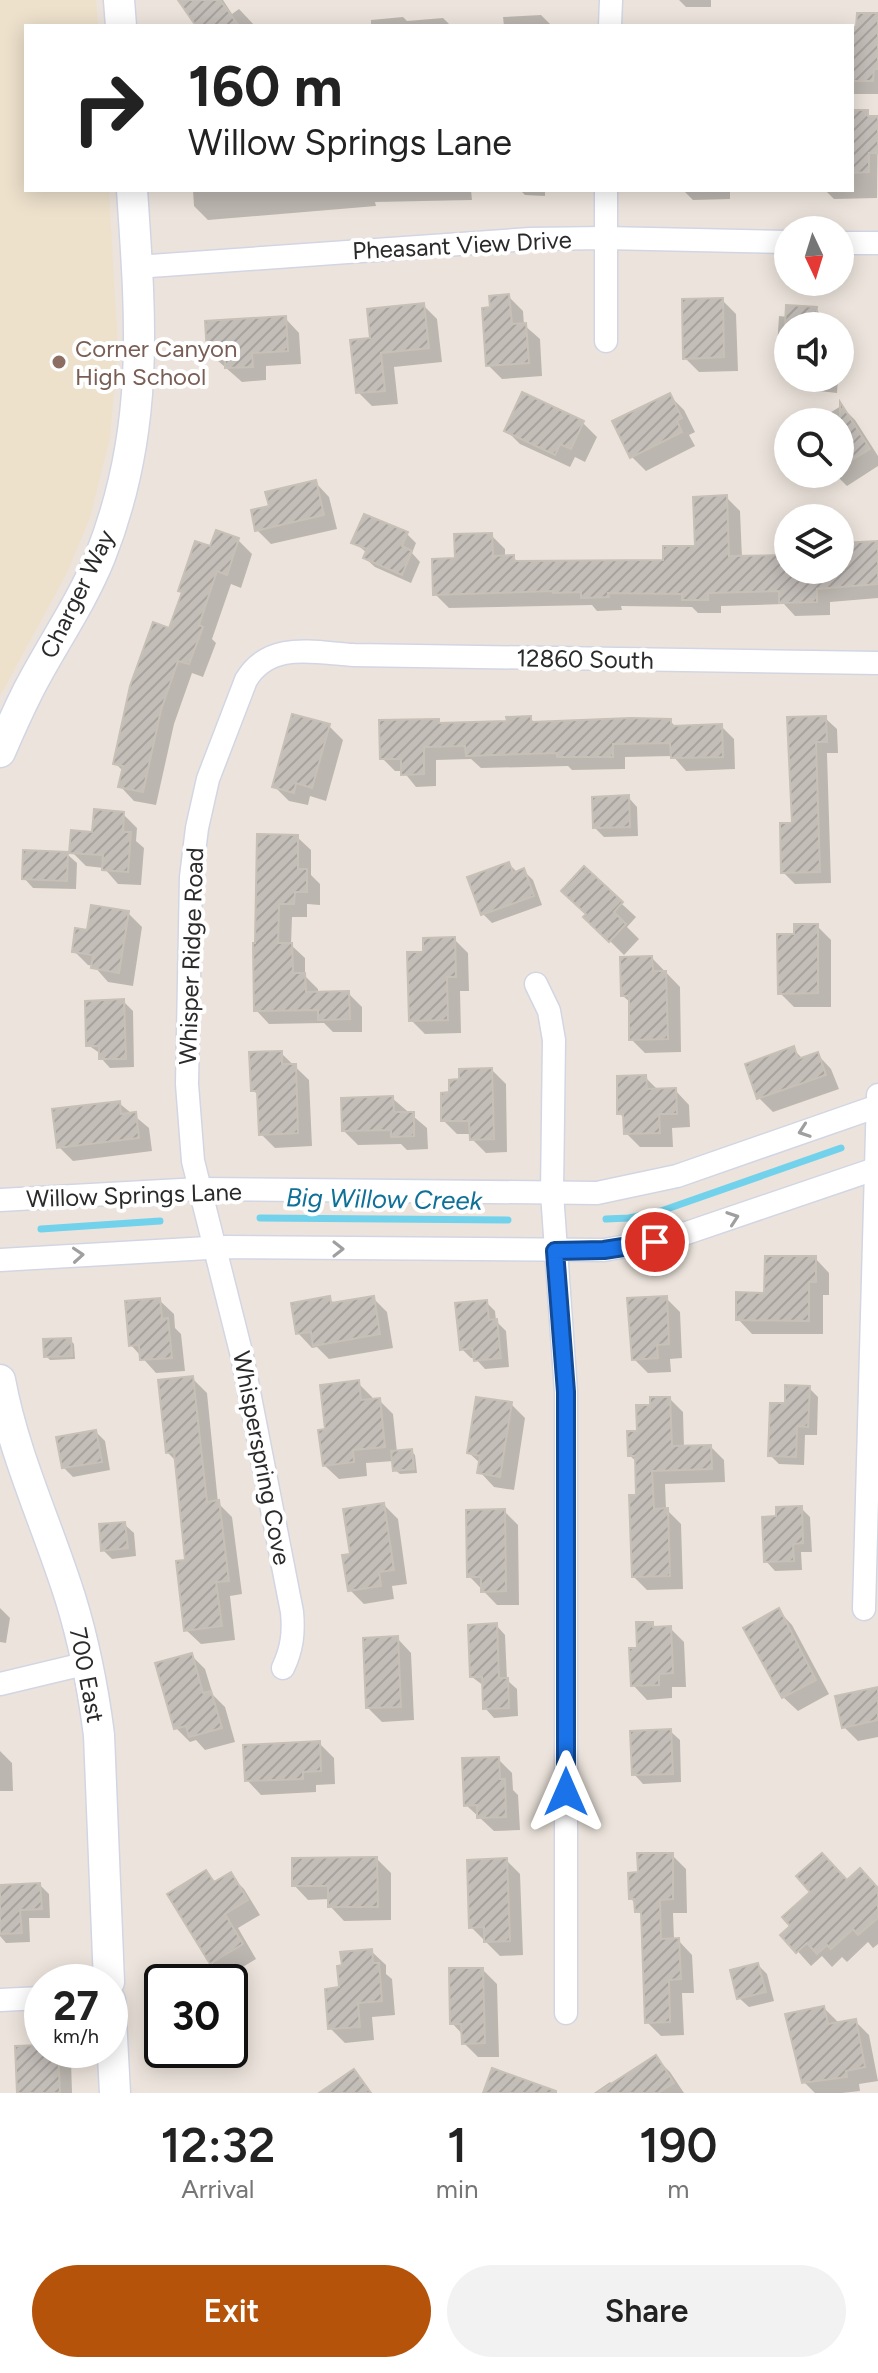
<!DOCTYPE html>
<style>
body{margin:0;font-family:Figtree,sans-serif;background:#f2f2f2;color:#222;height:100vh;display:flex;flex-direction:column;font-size:30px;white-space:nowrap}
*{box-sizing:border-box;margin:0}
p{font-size:26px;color:#767676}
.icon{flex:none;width:44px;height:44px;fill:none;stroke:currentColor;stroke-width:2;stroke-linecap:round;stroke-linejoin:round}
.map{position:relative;height:2093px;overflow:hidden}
.details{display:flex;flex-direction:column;background:#fff;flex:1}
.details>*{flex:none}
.hud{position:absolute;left:24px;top:24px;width:830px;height:168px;border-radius:0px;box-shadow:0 4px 20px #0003;background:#fff;color:#222;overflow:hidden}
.needle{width:52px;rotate:176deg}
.fabs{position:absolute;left:774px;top:216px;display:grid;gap:16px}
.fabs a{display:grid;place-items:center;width:80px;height:80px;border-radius:50%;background:#fff;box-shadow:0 4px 20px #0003;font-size:40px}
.speed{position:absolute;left:24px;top:1964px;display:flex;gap:16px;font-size:40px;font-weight:700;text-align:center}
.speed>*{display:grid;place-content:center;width:104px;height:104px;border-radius:50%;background:#fff;box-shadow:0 4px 20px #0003;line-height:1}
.speed small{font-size:20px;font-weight:400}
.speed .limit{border:4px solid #111;border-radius:12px;background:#fff;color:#111}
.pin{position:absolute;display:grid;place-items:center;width:68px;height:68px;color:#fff;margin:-34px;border:4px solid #fff;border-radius:50%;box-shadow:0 2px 8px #0007}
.me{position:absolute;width:88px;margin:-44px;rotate:0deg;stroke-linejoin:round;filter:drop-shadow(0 0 6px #0008)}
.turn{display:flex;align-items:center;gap:28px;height:168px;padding:0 32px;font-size:36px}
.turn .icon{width:104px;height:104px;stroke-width:2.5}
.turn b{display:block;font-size:56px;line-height:68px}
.eta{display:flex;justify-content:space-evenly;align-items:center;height:136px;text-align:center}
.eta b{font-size:48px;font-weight:600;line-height:56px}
.button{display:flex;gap:16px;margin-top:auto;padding:16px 32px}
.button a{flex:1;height:92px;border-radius:48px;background:#b45309;color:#fff;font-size:32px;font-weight:600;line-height:92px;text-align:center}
.button a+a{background:#f2f2f2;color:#222}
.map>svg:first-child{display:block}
.education{fill:#ede1cc}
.shadow{fill:#0003}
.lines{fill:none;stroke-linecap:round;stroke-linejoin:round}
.stream{stroke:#72d2ec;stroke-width:7}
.building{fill:url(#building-hatch);stroke:#c7c0b6;stroke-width:2}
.street-casing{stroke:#d2d6e3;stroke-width:25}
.secondary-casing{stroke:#d2d6e3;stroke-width:33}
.street{stroke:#fff;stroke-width:22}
.secondary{stroke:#fff;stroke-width:30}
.oneway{stroke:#9f9f9f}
.route-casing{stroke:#114b97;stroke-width:20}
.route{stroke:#1a73e8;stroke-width:14}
.education-dot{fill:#8d6e63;stroke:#fff;stroke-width:3}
.labels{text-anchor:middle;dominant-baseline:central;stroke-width:8;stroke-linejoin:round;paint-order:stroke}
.street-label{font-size:24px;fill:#2a2a2a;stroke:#fff}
.education-label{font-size:24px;fill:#785e54;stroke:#fff;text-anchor:start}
.water-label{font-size:26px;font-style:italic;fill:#107198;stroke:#fff}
</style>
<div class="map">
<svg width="878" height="2093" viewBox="0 0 878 2093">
<defs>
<pattern id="building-hatch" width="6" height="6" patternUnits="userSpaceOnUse" patternTransform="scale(2)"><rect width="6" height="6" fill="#c4beb9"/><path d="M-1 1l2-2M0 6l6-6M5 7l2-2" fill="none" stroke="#a9a39f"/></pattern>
</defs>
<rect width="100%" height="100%" fill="#ece4dc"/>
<polygon class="education" points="0,0 96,0 98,26 26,26 26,190 109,190 118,347 110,438 90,518 67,573 0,696"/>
<g class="shadow">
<polygon points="183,0 223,0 232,14 239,9 255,26 198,26"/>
<polygon points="679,0 711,0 711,7 686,7"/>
<polygon points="541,15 552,26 504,26 503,17"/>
<polygon points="878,15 878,94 852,94 852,29 858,29"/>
<polygon points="403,17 407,21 443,18 451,26 371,26 371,20"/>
<polygon points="878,118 877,198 834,199 825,190 852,190 852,124"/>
<polygon points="193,190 471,190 472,200 375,202 376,206 208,220 194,206"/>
<polygon points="520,190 545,190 545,196 525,195"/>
<polygon points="683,190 730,190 730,199 693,200"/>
<polygon points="509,297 523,311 524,325 540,339 542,376 502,379 488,365 492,309"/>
<polygon points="722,300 736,314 738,371 699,372 685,358"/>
<polygon points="423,305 437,319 442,362 394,367 398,404 372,406 358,392 372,339"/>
<polygon points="816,309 830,326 788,326 788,375 776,362 779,316 788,317"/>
<polygon points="285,318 299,333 301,364 266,366 266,380 242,382 209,353"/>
<polygon points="798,378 838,378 837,393 810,390"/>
<polygon points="670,396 684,410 695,432 689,435 695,446 646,471 632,457"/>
<polygon points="841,406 855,420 878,456 878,466 847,486 835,474 840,474 840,422 815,422"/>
<polygon points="583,423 597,437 585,462 575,457 570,467 520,444 506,430"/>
<polygon points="315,482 329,497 337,529 271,544 257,530 271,508"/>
<polygon points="726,497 740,511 742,558 788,557 788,570 840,570 840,545 878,543 878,598 830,602 830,615 795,616 784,604 721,606 721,613 698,613 692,607 621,606 622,610 597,611 592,605 449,608 435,594 457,560 491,535 505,549 505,557 513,557 519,563 665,562 697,548"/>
<polygon points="407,534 416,543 412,553 420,562 411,583 375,567 365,558 367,553 354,542"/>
<polygon points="238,540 252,554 241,588 231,584 212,639 216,643 203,677 192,673 174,724 156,805 134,801 120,786 123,771 115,763 183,593 212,549"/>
<polygon points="530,718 536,724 670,721 677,728 721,726 734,739 735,769 686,771 673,756 625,757 625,769 572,770 568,766 481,768 471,759 436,760 436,786 416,787 403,771 395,771 382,758 438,721 441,725 509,723"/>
<polygon points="825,718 837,729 838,753 827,753 831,883 795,884 783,872 794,825 790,719"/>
<polygon points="328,725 343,740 326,801 310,796 308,805 289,801 274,786"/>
<polygon points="628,797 637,807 638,836 604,837 595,828"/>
<polygon points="123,814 137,828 136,841 144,848 141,885 118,884 104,868 86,866 72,852"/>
<polygon points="297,837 311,850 311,875 320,884 320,905 307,904 307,917 292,917 291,945 305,958 305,976 318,989 318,994 348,993 362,1007 362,1032 333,1032 324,1023 269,1024 256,1010 255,945"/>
<polygon points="67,854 77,863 76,889 33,888 24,878"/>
<polygon points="509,864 518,873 524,871 533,880 542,905 492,923 483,914"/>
<polygon points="584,869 636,917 627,927 639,939 624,955 600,931 588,915"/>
<polygon points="128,913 142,927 133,986 108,982 94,966 88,965 74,951 89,932"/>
<polygon points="817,926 831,940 831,1007 794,1007 780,993 796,935"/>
<polygon points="454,939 468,953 469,991 460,991 461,1033 425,1034 411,1020"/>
<polygon points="652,958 680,987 681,1052 645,1053 631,1039 631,1003 623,996"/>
<polygon points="123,1001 133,1011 134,1067 110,1068 101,1058 101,1054 88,1045"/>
<polygon points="793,1049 803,1059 817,1054 831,1069 839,1089 773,1112 759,1098 747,1065"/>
<polygon points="281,1053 309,1080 312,1146 275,1148 261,1134 260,1097 253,1090"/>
<polygon points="492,1070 506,1084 507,1152 486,1153 472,1139 472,1134 457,1134 443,1120 451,1094"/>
<polygon points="645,1077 659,1091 675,1090 689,1105 690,1127 672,1128 673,1147 640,1147 626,1133 625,1119 619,1113"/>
<polygon points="392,1098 427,1128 428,1149 407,1150 401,1144 358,1145 344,1131"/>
<polygon points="119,1103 149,1128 152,1151 73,1161 59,1147"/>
<polygon points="815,1258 829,1273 829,1295 823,1295 823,1334 752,1334 738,1319"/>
<polygon points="329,1298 336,1305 373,1298 387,1312 393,1348 329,1359 317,1347 312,1348 298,1333"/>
<polygon points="666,1298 680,1312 682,1358 670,1359 671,1372 648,1373 634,1359"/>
<polygon points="159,1300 174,1314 175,1328 181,1334 185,1371 156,1373 131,1345"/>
<polygon points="486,1302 495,1311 496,1321 506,1331 509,1367 485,1369 475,1358 471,1358 462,1349"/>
<polygon points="70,1340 74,1344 75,1359 50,1360 46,1356"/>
<polygon points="193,1379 207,1393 218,1503 232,1517 242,1594 230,1596 235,1640 201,1644 186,1630 187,1561 177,1462 167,1452"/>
<polygon points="358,1383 372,1397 373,1401 379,1400 393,1414 397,1452 411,1451 415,1455 417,1473 400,1474 395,1470 394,1461 366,1463 367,1476 339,1479 324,1465 327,1431"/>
<polygon points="809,1388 818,1397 817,1435 805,1435 804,1465 779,1464 770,1455 787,1405"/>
<polygon points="670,1399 683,1412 684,1447 711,1447 724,1460 725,1482 665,1484 666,1509 681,1524 683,1589 647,1590 634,1577 638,1497 637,1462 629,1455 652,1407"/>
<polygon points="511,1404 525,1418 514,1490 494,1487 480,1472 481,1464 469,1453"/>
<polygon points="96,1432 105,1441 110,1470 73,1477 63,1467"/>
<polygon points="384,1505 398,1519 407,1584 392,1586 394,1599 364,1604 350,1590 352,1555"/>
<polygon points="801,1508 810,1517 812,1552 801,1552 802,1570 775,1571 766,1561"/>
<polygon points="504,1511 518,1525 519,1605 497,1605 469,1576"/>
<polygon points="124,1524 134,1533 136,1556 112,1559 103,1550"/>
<polygon points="0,1608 10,1618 6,1643 0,1642"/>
<polygon points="778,1610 792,1625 829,1694 798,1711 783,1697"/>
<polygon points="652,1624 658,1629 670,1628 684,1642 686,1687 672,1687 672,1698 647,1700 633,1685 639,1650"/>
<polygon points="496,1625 505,1635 507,1680 517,1689 518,1716 494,1718 485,1708 484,1686 472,1677"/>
<polygon points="397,1638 411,1653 414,1720 382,1722 368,1708"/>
<polygon points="191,1655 205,1669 213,1695 225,1707 235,1742 205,1750 196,1740 190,1742 176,1728"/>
<polygon points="878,1689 878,1737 858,1741 844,1727"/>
<polygon points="670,1731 680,1740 681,1782 643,1784 634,1774"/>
<polygon points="319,1743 334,1758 335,1784 316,1785 316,1792 261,1795 247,1780"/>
<polygon points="0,1751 12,1763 13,1791 0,1791 0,1807"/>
<polygon points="498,1759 512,1773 513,1790 518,1795 520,1830 494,1831 466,1805"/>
<polygon points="672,1855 686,1869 687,1913 673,1913 674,1940 678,1940 692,1955 694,1993 682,1993 684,2035 661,2036 647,2022 643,1917 631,1898"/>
<polygon points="377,1859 391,1873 391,1920 344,1921 330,1906 330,1899 308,1900 294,1885"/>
<polygon points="506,1860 520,1874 523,1955 500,1956 471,1927"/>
<polygon points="206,1873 217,1883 230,1875 244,1889 260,1915 238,1928 256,1959 226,1977 212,1963"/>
<polygon points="40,1885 49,1894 50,1918 29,1918 30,1942 6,1943 0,1936 0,1887"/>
<polygon points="878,1889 878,1944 873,1948 868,1942 847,1962 842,1957 832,1967 822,1956 811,1966 783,1935"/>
<polygon points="371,1951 386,1965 386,1974 392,1979 395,2015 372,2017 374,2040 345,2043 330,2028 341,1989"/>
<polygon points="758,1965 767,1974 774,2001 749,2007 739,1998"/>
<polygon points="483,1970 497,1984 499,2057 478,2057 464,2043 463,2035 452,2023"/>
<polygon points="824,2008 838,2022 855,2021 869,2035 878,2081 859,2084 860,2091 842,2093 815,2093 804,2082"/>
<polygon points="42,2047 42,2050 60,2050 71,2061 72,2093 19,2093"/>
<polygon points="656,2058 670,2072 684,2093 594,2093 610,2082 613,2085"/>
</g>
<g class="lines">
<g class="stream">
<polyline points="260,1218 508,1220"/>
<polyline points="606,1219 629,1218 661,1211 841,1148"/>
<polyline points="41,1229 160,1221"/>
</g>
</g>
<g class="building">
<polygon points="178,0 220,0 239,26 196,26"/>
<polygon points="857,13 878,13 878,69 874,69 873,81 852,81 852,27 856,27"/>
<polygon points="852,110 868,110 868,116 878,116 878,153 869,153 869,172 852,173"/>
<polygon points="509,294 512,324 526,323 529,363 486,366 482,308 490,307 489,296"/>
<polygon points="723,298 724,357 683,359 682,299"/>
<polygon points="424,303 429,348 381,353 385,391 356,393 350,340 370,338 367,309"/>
<polygon points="786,305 817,307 815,326 785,326"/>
<polygon points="286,316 288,351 252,353 253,367 225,368 225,353 207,354 205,321"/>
<polygon points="522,392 584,421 571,449 560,444 555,455 504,431"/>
<polygon points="670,393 682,418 677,421 682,432 630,458 612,421"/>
<polygon points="840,402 870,449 840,467"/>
<polygon points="316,480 324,515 255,531 251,510 269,506 265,492"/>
<polygon points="727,495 729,556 788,555 788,570 844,570 842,543 878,541 878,584 817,589 817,602 779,603 779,591 708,593 708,600 682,600 682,594 608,593 609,597 581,598 581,592 553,593 553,591 433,595 432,559 455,558 454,534 492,533 493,556 514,555 514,561 663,560 663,546 695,546 693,497"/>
<polygon points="364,514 408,532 402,546 412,551 402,575 363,558 367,549 351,543"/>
<polygon points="216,530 239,538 227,575 217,571 199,625 203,627 189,664 178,661 161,710 143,792 118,787 123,766 113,764 130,686 153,622 169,628 182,592 178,591 195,541 210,546"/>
<polygon points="292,714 330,724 312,788 296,783 294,793 272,787"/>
<polygon points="531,716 531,722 631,718 671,719 671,726 722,724 723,757 671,758 670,743 613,744 613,757 557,757 557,753 466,756 465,746 424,747 424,774 401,775 401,759 380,759 379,720 439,719 439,723 507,721 506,717"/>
<polygon points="826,716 827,742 816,742 820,872 781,873 780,823 792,823 787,717"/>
<polygon points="629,795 630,827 593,828 592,797"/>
<polygon points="94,809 124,812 123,832 131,832 128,872 102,870 103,855 69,853 71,830 92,832"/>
<polygon points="257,834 298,835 298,869 307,869 307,892 295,892 294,904 279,904 278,943 292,943 293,973 305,973 306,992 349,991 350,1019 318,1020 318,1010 254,1011 253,943 255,943"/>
<polygon points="23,850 68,852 67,881 22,879"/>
<polygon points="509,862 513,873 524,868 534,896 481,915 467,877"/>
<polygon points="584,866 623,902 614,912 626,924 609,942 583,917 586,914 561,891"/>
<polygon points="91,905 129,911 119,973 91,968 93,955 72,952 75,928 87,930"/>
<polygon points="794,924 818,924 818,993 778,994 777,934 794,934"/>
<polygon points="455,937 456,977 447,977 448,1020 409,1021 407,952 423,952 423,938"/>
<polygon points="652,956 653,971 666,971 668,1039 629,1040 629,996 621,996 620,957"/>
<polygon points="124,999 126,1059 99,1059 99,1046 86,1046 85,1001"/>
<polygon points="794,1046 798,1059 818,1052 826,1075 757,1099 745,1064"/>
<polygon points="282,1051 282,1064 296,1064 298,1133 259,1135 257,1091 251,1091 249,1052"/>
<polygon points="492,1068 494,1139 470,1140 469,1121 441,1121 441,1093 449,1092 449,1080 459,1079 459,1069"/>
<polygon points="646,1075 647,1089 676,1088 677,1114 659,1114 660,1133 624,1134 623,1114 617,1114 617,1076"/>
<polygon points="393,1096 394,1112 414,1112 414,1136 391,1137 391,1130 342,1131 341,1098"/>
<polygon points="120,1101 121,1114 136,1112 139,1138 57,1148 52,1109"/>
<polygon points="765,1256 816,1256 816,1282 809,1282 809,1321 736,1320 736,1292 764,1293"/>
<polygon points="330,1296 331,1303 374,1296 380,1334 313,1346 311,1332 296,1334 291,1303"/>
<polygon points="667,1296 669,1344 657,1345 658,1358 632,1360 627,1298"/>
<polygon points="160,1298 162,1319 168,1318 172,1358 140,1360 139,1345 129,1346 125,1301"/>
<polygon points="487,1300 489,1320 497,1319 501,1358 474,1361 472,1348 460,1350 455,1303"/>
<polygon points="71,1338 72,1356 44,1357 43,1339"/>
<polygon points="193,1376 207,1502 219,1500 229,1581 216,1582 222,1626 184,1631 176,1561 185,1560 174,1452 166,1453 158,1380"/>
<polygon points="359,1380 361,1400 380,1398 385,1447 353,1450 354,1462 323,1466 318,1430 325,1429 320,1385"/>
<polygon points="785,1385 810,1386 808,1427 797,1426 796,1457 768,1456 770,1403 785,1403"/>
<polygon points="476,1397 512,1402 500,1477 477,1473 480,1456 467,1453"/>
<polygon points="650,1397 670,1397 672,1446 711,1445 712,1469 652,1471 654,1509 668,1508 670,1576 632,1577 629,1495 636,1495 635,1456 628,1456 627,1431 637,1431 636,1405 650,1405"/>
<polygon points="96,1430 102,1462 62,1468 56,1437"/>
<polygon points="412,1449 414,1469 393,1471 391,1451"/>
<polygon points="384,1503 394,1570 379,1572 381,1586 348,1591 342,1555 350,1554 343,1509"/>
<polygon points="802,1506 803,1543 793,1544 794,1561 764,1562 762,1517 776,1516 776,1507"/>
<polygon points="505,1509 506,1591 481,1592 481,1577 467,1577 466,1510"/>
<polygon points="125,1522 128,1548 101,1551 99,1524"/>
<polygon points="779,1608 816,1680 782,1698 743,1628"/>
<polygon points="636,1622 653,1622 653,1627 671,1626 673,1673 659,1674 659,1685 631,1686 629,1648 637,1648"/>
<polygon points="497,1623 499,1678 508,1678 509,1708 483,1709 482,1677 470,1677 468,1625"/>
<polygon points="398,1636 401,1707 366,1708 363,1638"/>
<polygon points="192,1653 203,1693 211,1691 222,1728 189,1737 186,1726 174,1729 155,1663"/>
<polygon points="878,1687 878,1720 842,1728 835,1696"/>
<polygon points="671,1729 673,1774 632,1775 630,1731"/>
<polygon points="320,1741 321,1771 303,1772 303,1779 245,1781 243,1745"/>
<polygon points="499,1757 500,1779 505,1779 506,1817 477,1818 477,1805 464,1806 462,1758"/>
<polygon points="637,1853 673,1853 673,1899 660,1900 661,1939 679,1938 681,1979 669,1980 670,2022 645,2023 641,1912 635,1912 634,1899 629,1899 628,1873 638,1872"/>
<polygon points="822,1853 847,1880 860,1868 878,1888 878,1918 858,1935 853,1929 831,1949 827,1945 817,1954 807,1943 796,1953 780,1935 790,1926 782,1917 810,1892 796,1876"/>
<polygon points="377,1857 378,1907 328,1907 328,1886 292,1886 292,1858"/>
<polygon points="507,1858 510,1941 484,1942 484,1927 469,1928 467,1860"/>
<polygon points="206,1870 214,1882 231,1872 248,1900 225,1914 243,1944 210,1964 167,1894"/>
<polygon points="40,1883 42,1909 20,1910 22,1933 0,1934 0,1885"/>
<polygon points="372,1949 373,1963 379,1963 382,2001 358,2003 360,2027 328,2029 325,1989 339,1987 337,1966 342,1965 340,1952"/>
<polygon points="758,1963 766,1992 737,1999 730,1970"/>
<polygon points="449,1968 483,1968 485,2043 462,2044 461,2024 450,2024"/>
<polygon points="824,2006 828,2024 856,2019 865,2067 846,2071 847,2077 802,2083 785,2014"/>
<polygon points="42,2045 42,2050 58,2050 60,2093 17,2093 15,2046"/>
<polygon points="656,2055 674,2083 658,2093 597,2093"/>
<polygon points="492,2068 556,2091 556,2093 483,2093"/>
<polygon points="354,2069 371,2093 319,2093"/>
</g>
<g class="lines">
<g class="street-casing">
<g id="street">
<polyline points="610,26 611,0"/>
<polyline points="606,190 606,341"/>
<polyline points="840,243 878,243"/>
<polyline points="136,267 530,239 605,238 788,242"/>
<polyline points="536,984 549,1011 554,1040 552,1193 566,1392 566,2013"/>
<polyline points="0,1200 199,1189 597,1193 677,1176 878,1106"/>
<polyline points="0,1260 225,1247 604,1250 672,1238 878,1168"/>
<polyline points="864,1609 878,1095"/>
<path d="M283 1668C292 1649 294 1633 292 1612L242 1356 193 1161 187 1084 191 877 197 828 208 779 246 680C270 640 315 653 354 655L878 663"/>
<polyline points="0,1684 88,1663"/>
<polyline points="0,2000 42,1998"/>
</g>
</g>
<g class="secondary-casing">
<g id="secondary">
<polyline points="119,0 121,26"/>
<path d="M0 752C9 731 18 711 28 691 51 646 81 604 100 557 150 431 141 321 132 190"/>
<path d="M0 1380C14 1456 47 1524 70 1597 84 1642 93 1688 99 1735L109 1982"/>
<polyline points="110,2000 115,2093"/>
</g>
</g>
<use href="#street" class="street"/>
<use href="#secondary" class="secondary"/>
</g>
<defs><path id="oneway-chevron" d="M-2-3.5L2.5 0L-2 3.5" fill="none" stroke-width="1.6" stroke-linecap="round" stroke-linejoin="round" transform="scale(2)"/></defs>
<g class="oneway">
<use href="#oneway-chevron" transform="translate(804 1131) rotate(161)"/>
<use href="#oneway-chevron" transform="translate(733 1218) rotate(-19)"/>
<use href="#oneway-chevron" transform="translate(338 1249)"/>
<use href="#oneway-chevron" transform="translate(78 1255) rotate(-4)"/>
</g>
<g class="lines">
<g class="route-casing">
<polyline id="route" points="566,1792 566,1392 555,1251 604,1250 655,1242"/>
</g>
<use href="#route" class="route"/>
</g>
<circle class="education-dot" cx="59" cy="362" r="8"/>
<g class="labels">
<g class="street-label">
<text transform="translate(462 245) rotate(-3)">Pheasant View Drive</text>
<text transform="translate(77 594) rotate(-64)">Charger Way</text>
<text transform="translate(585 659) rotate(1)">12860 South</text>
<text transform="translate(191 956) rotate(-88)">Whisper Ridge Road</text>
<text transform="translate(134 1195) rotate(-2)">Willow Springs Lane</text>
<text transform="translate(262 1458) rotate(79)">Whisperspring Cove</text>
<text transform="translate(87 1675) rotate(79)">700 East</text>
</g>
<g class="education-label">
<text x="75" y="348">Corner Canyon<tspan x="75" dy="28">High School</tspan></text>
</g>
<g class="water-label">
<text transform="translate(384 1199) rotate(1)">Big Willow Creek</text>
</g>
</g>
</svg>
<div class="fabs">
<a><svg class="needle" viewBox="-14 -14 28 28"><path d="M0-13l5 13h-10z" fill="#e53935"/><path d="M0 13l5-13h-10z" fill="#767676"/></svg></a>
<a><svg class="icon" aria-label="sound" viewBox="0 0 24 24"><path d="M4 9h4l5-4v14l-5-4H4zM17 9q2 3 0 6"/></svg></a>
<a><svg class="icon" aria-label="search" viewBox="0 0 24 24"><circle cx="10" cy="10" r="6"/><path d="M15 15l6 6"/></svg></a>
<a><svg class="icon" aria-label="layers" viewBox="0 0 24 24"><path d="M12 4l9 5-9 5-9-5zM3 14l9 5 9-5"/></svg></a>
</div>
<div class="speed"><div>27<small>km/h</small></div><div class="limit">30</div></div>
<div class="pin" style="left:655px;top:1242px;background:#d93025"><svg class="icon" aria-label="arrive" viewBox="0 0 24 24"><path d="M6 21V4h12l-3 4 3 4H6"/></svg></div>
<svg class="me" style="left:566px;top:1792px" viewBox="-20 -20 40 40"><path d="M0-17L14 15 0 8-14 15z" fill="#1a73e8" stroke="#fff" stroke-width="4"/></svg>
<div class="hud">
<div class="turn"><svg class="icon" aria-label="right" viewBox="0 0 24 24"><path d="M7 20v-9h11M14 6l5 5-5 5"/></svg><div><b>160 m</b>Willow Springs Lane</div></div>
</div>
</div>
<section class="details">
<div class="eta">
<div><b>12:32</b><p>Arrival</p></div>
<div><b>1</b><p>min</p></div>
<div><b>190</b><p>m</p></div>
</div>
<div class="button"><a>Exit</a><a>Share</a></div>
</section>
